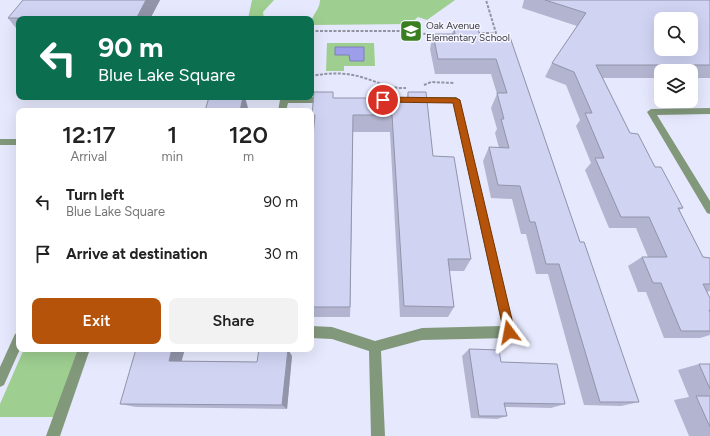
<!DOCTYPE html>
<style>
body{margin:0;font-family:Figtree,sans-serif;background:#f2f2f2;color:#222;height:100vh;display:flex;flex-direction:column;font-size:15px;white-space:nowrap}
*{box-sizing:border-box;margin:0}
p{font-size:13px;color:#767676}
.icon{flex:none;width:22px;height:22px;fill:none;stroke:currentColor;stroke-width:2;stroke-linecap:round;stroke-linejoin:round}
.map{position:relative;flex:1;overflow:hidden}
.panel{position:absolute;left:16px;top:108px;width:298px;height:244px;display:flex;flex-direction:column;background:#fff;border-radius:8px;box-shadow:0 4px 16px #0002}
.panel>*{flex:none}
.top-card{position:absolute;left:16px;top:16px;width:298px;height:84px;border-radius:8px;box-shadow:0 4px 16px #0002;background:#0b6e4f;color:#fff;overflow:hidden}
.buttons{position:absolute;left:654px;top:12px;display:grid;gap:8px}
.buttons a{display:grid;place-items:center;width:44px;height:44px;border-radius:8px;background:#fff;box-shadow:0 4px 16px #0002;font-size:20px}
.pin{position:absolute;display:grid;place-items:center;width:34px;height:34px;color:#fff;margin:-17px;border:2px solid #fff;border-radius:50%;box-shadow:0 1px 4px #0007}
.me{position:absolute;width:44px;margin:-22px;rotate:347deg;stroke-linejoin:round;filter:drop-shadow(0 0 3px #0008)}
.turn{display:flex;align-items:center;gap:14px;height:84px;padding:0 16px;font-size:18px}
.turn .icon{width:52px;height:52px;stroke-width:2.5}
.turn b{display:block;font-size:28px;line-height:34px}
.eta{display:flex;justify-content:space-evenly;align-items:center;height:68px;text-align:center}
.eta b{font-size:24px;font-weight:600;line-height:28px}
.primary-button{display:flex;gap:8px;margin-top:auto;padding:8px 16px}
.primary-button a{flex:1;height:46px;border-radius:8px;background:#b45309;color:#fff;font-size:16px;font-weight:600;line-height:46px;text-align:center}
.primary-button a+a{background:#f2f2f2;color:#222}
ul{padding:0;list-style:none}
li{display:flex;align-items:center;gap:12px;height:52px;padding:0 16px}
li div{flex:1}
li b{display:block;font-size:15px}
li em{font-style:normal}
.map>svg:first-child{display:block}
.green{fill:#9ece90}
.water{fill:#9c9ee9;stroke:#7e80b7}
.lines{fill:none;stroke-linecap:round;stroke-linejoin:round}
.path{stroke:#9294a3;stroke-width:2;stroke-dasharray:3 1.5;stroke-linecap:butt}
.minor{fill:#82987b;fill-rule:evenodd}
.wall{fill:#b3b5d0}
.shaded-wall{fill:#9294a9}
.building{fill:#d0d3f2;stroke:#9294a9;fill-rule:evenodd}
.route{fill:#b45309;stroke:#753606}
.labels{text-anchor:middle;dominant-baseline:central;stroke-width:3;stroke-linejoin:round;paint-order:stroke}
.far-poi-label{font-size:10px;fill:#383941;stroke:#f5f6ff;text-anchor:start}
</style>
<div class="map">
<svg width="710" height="436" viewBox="0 0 710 436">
<rect width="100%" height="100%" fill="#e6e8fd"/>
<g class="green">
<polygon points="252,0 274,0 263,12 264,19 248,19"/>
<path d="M320 0H455L427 20 418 17 410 24 311 25C311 15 320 10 320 0Z"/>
<polygon points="327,43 374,43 375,66 344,66 344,71 326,71"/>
<polygon points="24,349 86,349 60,417 0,417 0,404"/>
</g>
<polygon class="water" points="335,47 364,47 364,61 350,61 349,55 335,55"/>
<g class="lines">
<g class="path">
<polyline points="311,31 399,31 436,35"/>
<polyline points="477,33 496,33 486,0"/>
<path d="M311 76C328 73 344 72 361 77 376 81 390 89 406 88"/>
<polyline points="424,85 431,82 454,83"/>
</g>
<g class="minor">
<polygon points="284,97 326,97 330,100 326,103 288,103 286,111 278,111 280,100"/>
<polygon points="414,97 456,97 460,100 515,332 513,336 509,338 422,340 381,351 385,436 371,436 369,351 332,339 311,338 311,326 332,327 375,341 422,328 502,326 453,103 411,102 410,100"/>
<polygon points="710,108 710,114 657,115 710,201 710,214 707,213 647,112 651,109"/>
<rect x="0" y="139" width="19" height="6"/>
<polygon points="19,332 19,349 20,349 4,385 0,387 0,367 15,334"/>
<polygon points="78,349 90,349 60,436 46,436"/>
</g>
</g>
<g class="wall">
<polygon points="23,0 160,0 150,19 19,19 19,32 8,18"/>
<polygon points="524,0 710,0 710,78 691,78 691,71 661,71 661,78 603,78 630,133 655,167 683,208 679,210 703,257 710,258 710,291 707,292 710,298 710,335 700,338 664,338 646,292 638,292 628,266 642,257 648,257 636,228 609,228 585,170 591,163 576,126 580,120 566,85 545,77 552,63 577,26 522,8"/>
<polygon points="454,28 480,37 510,37 580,242 639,402 621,406 584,405 548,274 536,274 526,234 521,234 512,199 491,198 483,161 489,147 499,148 495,133 497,129 491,108 497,94 491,74 435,74 430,49 433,34 452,34"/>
<polygon points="408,92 433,156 471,259 464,271 449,271 454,307 448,317 400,317 390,132 353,132 350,317 311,317 311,157 314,131 312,115 333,98 407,98"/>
<polygon points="469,349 501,362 565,404 551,408 505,407 507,416 497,419 471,418 462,356"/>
<polygon points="292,356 287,409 136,407 120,404 182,361 257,362"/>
<polygon points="699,364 710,364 710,436 689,436 674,400 689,397 678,370"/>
</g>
<g class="shaded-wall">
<polygon points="146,0 160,0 150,19 136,19"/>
<polygon points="243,97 245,97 248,108 248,111 240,111"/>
<polygon points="353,115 353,132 350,317 350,307"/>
<polygon points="172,349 185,349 180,367 169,361"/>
<polygon points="288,349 292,356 287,409 282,405"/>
</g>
<g class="building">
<polygon points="23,0 146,0 136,19 8,18"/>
<path d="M545 0H710V65H596L630 133 638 134 655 167H661L683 208H678L703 257 710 258V284H703L710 298V310H709L710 312V331H681L661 283H653L642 257H667L649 217H621L595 158H604L585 113H592L574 72 552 63 586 13ZM661 19H691V49H661Z"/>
<polygon points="454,28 478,28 480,37 510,37 580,242 584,242 639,402 600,402 559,264 546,264 535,222 530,222 520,186 498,185 489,147 509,148 501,119 504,119 497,93 507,93 496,59 438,59 433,34 455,34"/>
<polygon points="314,92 333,92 333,98 408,98 408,92 426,92 433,156 454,157 471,259 448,259 454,307 404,306 392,115 353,115 350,307 311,307 311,157 315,115 312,115"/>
<polygon points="209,97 243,97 240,111 205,111"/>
<polygon points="136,349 172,349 169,361 257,362 259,349 288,349 282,405 120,404"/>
<polygon points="469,349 499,350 501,362 557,364 565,404 504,403 507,416 479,416"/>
<polygon points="699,364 710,364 710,389"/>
<polygon points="696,396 710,396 710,427"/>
</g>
<polygon class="route" points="383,97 456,98 460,100 515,332 513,336 509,337 505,336 504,332 453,103 381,102 381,98"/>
<defs>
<g id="school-square" transform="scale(1.15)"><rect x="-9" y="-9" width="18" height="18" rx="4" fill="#3a7e20" stroke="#f5f6ff"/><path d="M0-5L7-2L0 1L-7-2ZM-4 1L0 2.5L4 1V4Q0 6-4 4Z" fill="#fff"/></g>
</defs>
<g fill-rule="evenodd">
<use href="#school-square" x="411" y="31"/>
</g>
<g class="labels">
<g class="far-poi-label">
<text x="426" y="25">Oak Avenue<tspan x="426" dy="12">Elementary School</tspan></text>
</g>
</g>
</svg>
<div class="buttons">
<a><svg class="icon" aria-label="search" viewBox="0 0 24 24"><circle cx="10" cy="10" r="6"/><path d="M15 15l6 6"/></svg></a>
<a><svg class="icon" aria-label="layers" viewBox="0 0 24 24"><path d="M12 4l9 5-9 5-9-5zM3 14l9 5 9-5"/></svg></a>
</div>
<div class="pin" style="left:383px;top:100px;background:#d93025"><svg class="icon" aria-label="arrive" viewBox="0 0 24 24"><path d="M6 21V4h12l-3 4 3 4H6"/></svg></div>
<svg class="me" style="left:509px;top:332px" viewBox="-20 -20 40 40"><path d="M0-17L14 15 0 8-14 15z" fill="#b45309" stroke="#fff" stroke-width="4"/></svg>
<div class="top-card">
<div class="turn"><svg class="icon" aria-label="left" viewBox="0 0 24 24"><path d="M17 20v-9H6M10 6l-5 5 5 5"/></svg><div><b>90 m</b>Blue Lake Square</div></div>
</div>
<section class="panel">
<div class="eta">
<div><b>12:17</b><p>Arrival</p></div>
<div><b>1</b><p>min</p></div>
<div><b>120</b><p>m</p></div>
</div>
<ul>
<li><svg class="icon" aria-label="left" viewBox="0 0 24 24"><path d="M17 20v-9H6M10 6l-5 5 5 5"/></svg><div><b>Turn left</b><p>Blue Lake Square</p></div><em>90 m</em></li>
<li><svg class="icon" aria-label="arrive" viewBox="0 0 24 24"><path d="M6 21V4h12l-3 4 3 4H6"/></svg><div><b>Arrive at destination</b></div><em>30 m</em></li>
</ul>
<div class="primary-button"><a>Exit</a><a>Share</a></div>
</section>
</div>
